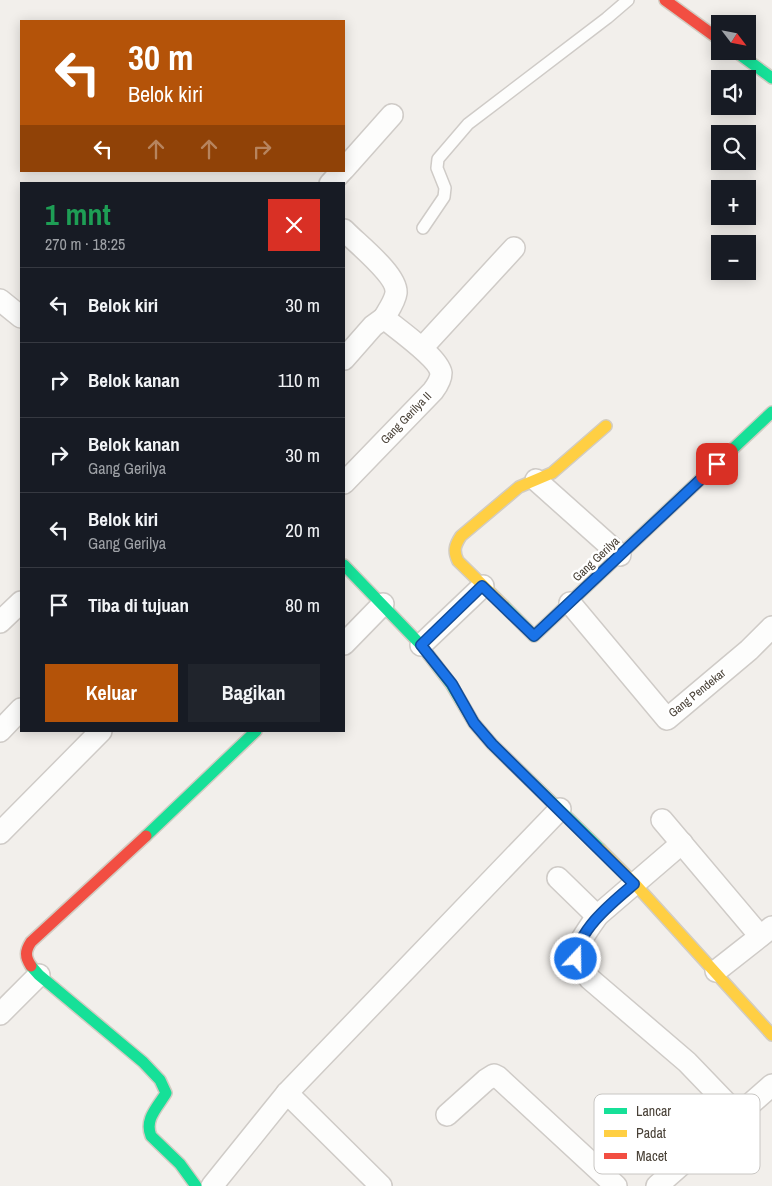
<!DOCTYPE html>
<html lang="id">
<meta charset="utf-8">
<style>
body{margin:0;font-family:"Archivo Narrow",sans-serif;background:#20242c;color:#f1f3f6;height:100vh;display:flex;flex-direction:column;font-size:19px;white-space:nowrap}
*{box-sizing:border-box;margin:0}
p{font-size:16px;color:#9ea1a6}
.icon{flex:none;width:28px;height:28px;fill:none;stroke:currentColor;stroke-width:2;stroke-linecap:round;stroke-linejoin:round}
.map{position:relative;flex:1;overflow:hidden}
.details{position:absolute;left:20px;top:182px;width:325px;height:550px;display:flex;flex-direction:column;background:#171b24;border-radius:0px;box-shadow:0 2px 12px #0003}
.details>*{flex:none}
.banner{position:absolute;left:20px;top:20px;width:325px;height:152px;border-radius:0px;box-shadow:0 2px 12px #0003;background:#b45309;color:#fff;overflow:hidden}
.needle{width:32px;rotate:122deg}
.tools{position:absolute;left:711px;top:15px;display:grid;gap:10px}
.tools a{display:grid;place-items:center;width:45px;height:45px;border-radius:0px;background:#171b24;box-shadow:0 2px 12px #0003;font-size:25px}
.pin{position:absolute;display:grid;place-items:center;width:42px;height:42px;color:#fff;margin:-21px;border-radius:10px;box-shadow:0 2px 8px #0006}
.me{position:absolute;width:55px;margin:-28px;rotate:21deg;stroke-linejoin:round;filter:drop-shadow(0 0 4px #0008)}
.turn{display:flex;align-items:center;gap:18px;height:105px;padding:0 25px;font-size:22px}
.turn .icon{width:65px;height:65px;stroke-width:2.5}
.turn b{display:block;font-size:35px;line-height:42px}
.lanes{display:flex;align-items:center;height:48px;padding:0 25px;background:#0003;justify-content:center;gap:25px;direction:ltr}
.lanes .off{opacity:.35}
.round{display:grid;place-items:center;flex:none;width:52px;height:52px;border-radius:0px;background:#20242c}
.overview{display:flex;align-items:center;justify-content:space-between;height:85px;padding:0 25px}
h1{font-size:30px;font-weight:700;line-height:38px;color:#1e9e55}
.button{display:flex;gap:10px;margin-top:auto;padding:10px 25px}
.button a{flex:1;height:58px;border-radius:0px;background:#b45309;color:#fff;font-size:20px;font-weight:700;line-height:58px;text-align:center}
.button a+a{background:#20242c;color:#f1f3f6}
ul{padding:0;list-style:none}
li{display:flex;align-items:center;gap:15px;height:75px;padding:0 25px;border-top:1px solid #363941}
li div{flex:1}
li b{display:block;font-size:19px}
li em{font-style:normal}
.map>svg:first-child{display:block}
.lines{fill:none;stroke-linecap:round;stroke-linejoin:round}
.lane-casing{stroke:#cfcbc7;stroke-width:14}
.street-casing{stroke:#cfcbc7;stroke-width:24}
.fast-casing{stroke:#d2ccc2;stroke-width:14}
.slow-casing{stroke:#d2ccc2;stroke-width:14}
.jam-casing{stroke:#d2ccc2;stroke-width:14}
.lane{stroke:#fdfdfc;stroke-width:11}
.street{stroke:#fdfdfc;stroke-width:21}
.fast{stroke:#16e098;stroke-width:11}
.slow{stroke:#ffcf43;stroke-width:11}
.jam{stroke:#f24e42;stroke-width:11}
.route-casing{stroke:#114b97;stroke-width:12}
.route{stroke:#1a73e8;stroke-width:9}
.labels{text-anchor:middle;dominant-baseline:central;stroke-width:5;stroke-linejoin:round;paint-order:stroke}
.street-label{font-size:12px;fill:#484036;stroke:#fff}
.key{fill:#fff;stroke:#c8c6c3;stroke-width:1}
.key-label{font-size:14px;fill:#484036}
</style>
<div class="map">
<svg width="772" height="1186" viewBox="0 0 772 1186">
<rect width="100%" height="100%" fill="#f2efeb"/>
<g class="lines">
<g class="lane-casing">
<polyline id="lane" points="423,228 444,197 445,188 437,168 438,159 468,124 607,18 628,0"/>
</g>
<g class="street-casing">
<g id="street">
<polyline points="344,169 392,115"/>
<polyline points="330,184 342,171"/>
<path d="M344 230C356 243 398 275 396 293 395 301 388 311 384 318"/>
<polyline points="0,300 21,317"/>
<polyline points="422,348 514,248"/>
<path d="M344 359 373 326 384 318C396 328 439 358 441 373 441 380 436 387 433 391L344 483"/>
<polyline points="536,480 620,555"/>
<polyline points="570,603 667,719 749,650 772,627"/>
<polyline points="0,622 21,602"/>
<polyline points="344,644 383,604"/>
<polyline points="421,645 483,586"/>
<polyline points="0,731 21,709"/>
<polyline points="662,820 760,936"/>
<polyline points="0,833 101,731"/>
<polyline points="558,878 597,916 682,843"/>
<path d="M597 916C591 926 573 948 576 959 578 966 586 973 590 979L687 1062 738 1115"/>
<polyline points="716,971 772,927"/>
<polyline points="0,1014 39,975"/>
<polyline points="287,1093 381,1186"/>
<polyline points="447,1115 486,1080 494,1075 498,1077 616,1186"/>
<polyline points="212,1186 287,1093 560,809"/>
<polyline points="657,1186 772,1085"/>
</g>
</g>
<g class="fast-casing">
<g id="fast">
<polyline points="735,51 772,78"/>
<polyline points="344,565 421,645 451,684 474,723 492,744 600,849"/>
<polyline points="504,606 534,636 772,412"/>
<polyline points="146,836 256,731"/>
<path d="M31 966 39 975 143 1062 160 1080 166 1093C158 1107 144 1119 151 1136L180 1164 196 1186"/>
</g>
</g>
<g class="slow-casing">
<g id="slow">
<path d="M504 606 458 561C453 551 455 545 461 536L519 487 552 473 606 426"/>
<polyline points="600,849 634,883 772,1035"/>
</g>
</g>
<g class="jam-casing">
<g id="jam">
<polyline points="665,0 720,40"/>
<path d="M31 966C25 957 25 951 31 942L146 836"/>
</g>
</g>
<use href="#lane" class="lane"/>
<use href="#street" class="street"/>
<use href="#fast" class="fast"/>
<use href="#slow" class="slow"/>
<use href="#jam" class="jam"/>
</g>
<g class="lines">
<g class="route-casing">
<path id="route" d="M576 959C577 930 614 901 634 884L492 744 474 723 452 684 421 645 482 586 534 636 717 464"/>
</g>
<use href="#route" class="route"/>
</g>
<g class="labels">
<g class="street-label">
<text transform="translate(406 418) rotate(-46)">Gang Gerilya II</text>
<text transform="translate(596 559) rotate(-43)">Gang Gerilya</text>
<text transform="translate(697 693) rotate(-39)">Gang Pendekar</text>
</g>
</g>
<rect x="594" y="1094" width="166" height="80" rx="8" class="key"/>
<rect x="604" y="1108" width="23" height="6" fill="#16e098"/>
<rect x="604" y="1130" width="23" height="7" fill="#ffcf43"/>
<rect x="604" y="1153" width="23" height="6" fill="#f24e42"/>
<g class="key-label">
<text x="636" y="1116">Lancar</text>
<text x="636" y="1138">Padat</text>
<text x="636" y="1161">Macet</text>
</g>
</svg>
<div class="tools">
<a><svg class="needle" viewBox="-14 -14 28 28"><path d="M0-13l5 13h-10z" fill="#e53935"/><path d="M0 13l5-13h-10z" fill="#9ea1a6"/></svg></a>
<a><svg class="icon" aria-label="sound" viewBox="0 0 24 24"><path d="M4 9h4l5-4v14l-5-4H4zM17 9q2 3 0 6"/></svg></a>
<a><svg class="icon" aria-label="search" viewBox="0 0 24 24"><circle cx="10" cy="10" r="6"/><path d="M15 15l6 6"/></svg></a>
<a>+</a>
<a>−</a>
</div>
<div class="pin" style="left:717px;top:464px;background:#d93025"><svg class="icon" aria-label="arrive" viewBox="0 0 24 24"><path d="M6 21V4h12l-3 4 3 4H6"/></svg></div>
<svg class="me" style="left:576px;top:959px" viewBox="-20 -20 40 40"><circle r="17" fill="#1a73e8" stroke="#fff" stroke-width="3"/><path d="M0-11L8 9 0 5-8 9z" fill="#fff"/></svg>
<div class="banner">
<div class="turn"><svg class="icon" aria-label="left" viewBox="0 0 24 24"><path d="M17 20v-9H6M10 6l-5 5 5 5"/></svg><div><b>30 m</b>Belok kiri</div></div>
<div class="lanes"><svg class="icon" aria-label="left" viewBox="0 0 24 24"><path d="M17 20v-9H6M10 6l-5 5 5 5"/></svg><svg class="icon off" aria-label="ahead" viewBox="0 0 24 24"><path d="M12 20V5M6 11l6-6 6 6"/></svg><svg class="icon off" aria-label="ahead" viewBox="0 0 24 24"><path d="M12 20V5M6 11l6-6 6 6"/></svg><svg class="icon off" aria-label="right" viewBox="0 0 24 24"><path d="M7 20v-9h11M14 6l5 5-5 5"/></svg></div>
</div>
<section class="details">
<div class="overview"><div><h1>1 mnt</h1><p>270 m · 18:25</p></div><a class="round" style="background:#d93025;color:#fff"><svg class="icon" aria-label="close" viewBox="0 0 24 24"><path d="M6 6l12 12M18 6L6 18"/></svg></a></div>
<ul>
<li><svg class="icon" aria-label="left" viewBox="0 0 24 24"><path d="M17 20v-9H6M10 6l-5 5 5 5"/></svg><div><b>Belok kiri</b></div><em>30 m</em></li>
<li><svg class="icon" aria-label="right" viewBox="0 0 24 24"><path d="M7 20v-9h11M14 6l5 5-5 5"/></svg><div><b>Belok kanan</b></div><em>110 m</em></li>
<li><svg class="icon" aria-label="right" viewBox="0 0 24 24"><path d="M7 20v-9h11M14 6l5 5-5 5"/></svg><div><b>Belok kanan</b><p>Gang Gerilya</p></div><em>30 m</em></li>
<li><svg class="icon" aria-label="left" viewBox="0 0 24 24"><path d="M17 20v-9H6M10 6l-5 5 5 5"/></svg><div><b>Belok kiri</b><p>Gang Gerilya</p></div><em>20 m</em></li>
<li><svg class="icon" aria-label="arrive" viewBox="0 0 24 24"><path d="M6 21V4h12l-3 4 3 4H6"/></svg><div><b>Tiba di tujuan</b></div><em>80 m</em></li>
</ul>
<div class="button"><a>Keluar</a><a>Bagikan</a></div>
</section>
</div>
